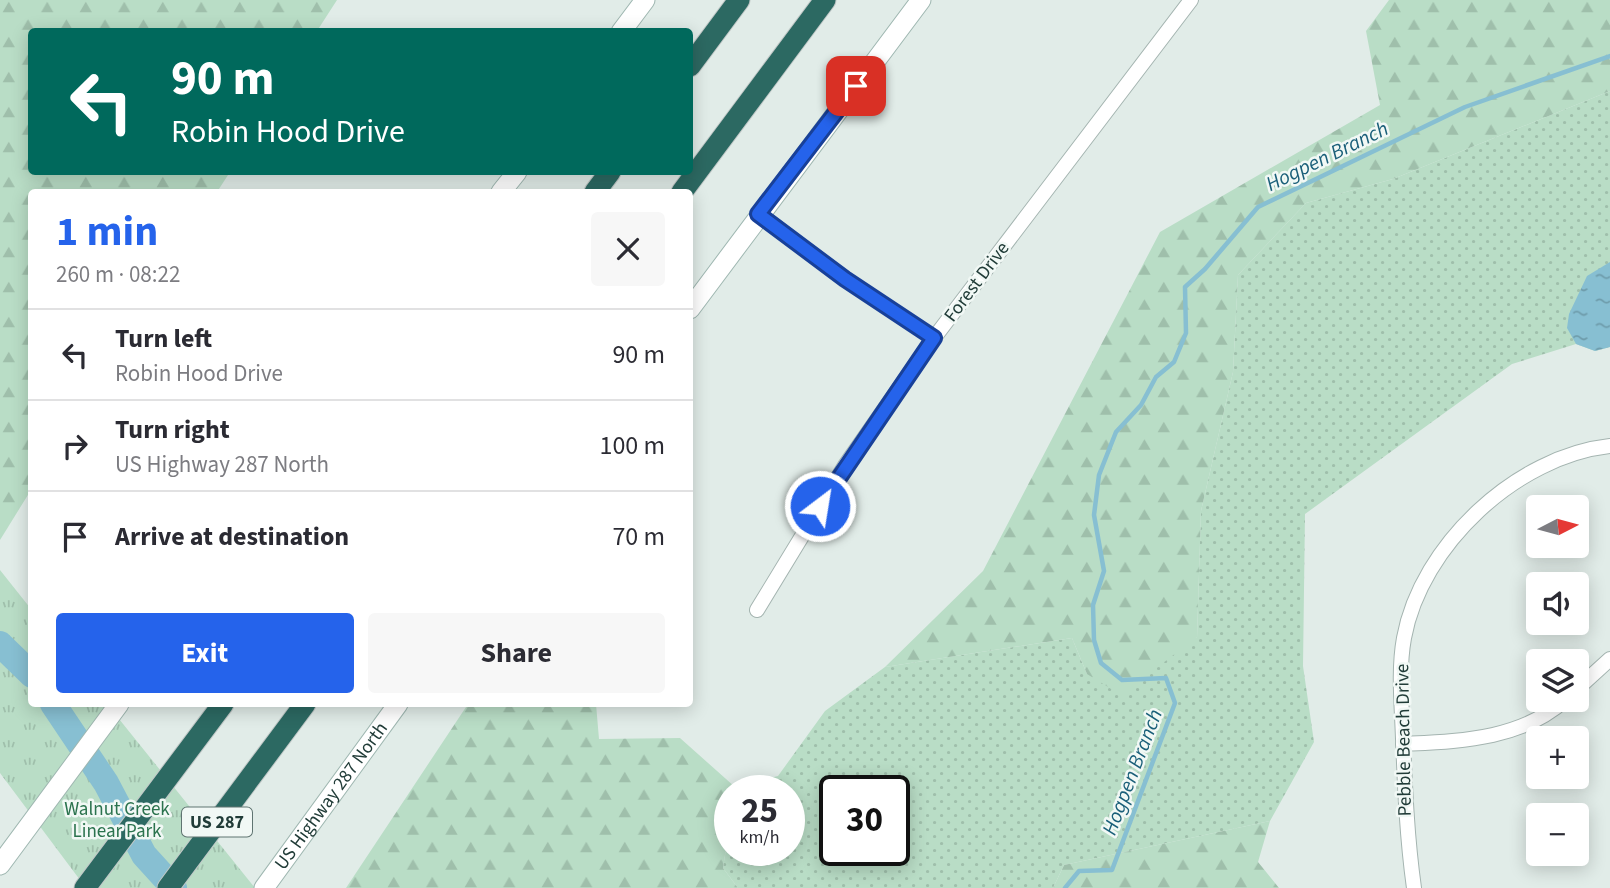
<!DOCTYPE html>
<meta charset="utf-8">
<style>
body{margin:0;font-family:"Source Sans 3",sans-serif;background:#f7f7f7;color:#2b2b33;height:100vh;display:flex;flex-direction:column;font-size:26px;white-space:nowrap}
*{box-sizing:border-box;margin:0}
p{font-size:23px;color:#7c7c81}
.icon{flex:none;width:38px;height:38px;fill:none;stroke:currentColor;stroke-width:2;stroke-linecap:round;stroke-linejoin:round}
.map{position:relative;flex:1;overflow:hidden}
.details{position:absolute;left:28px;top:189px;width:665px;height:518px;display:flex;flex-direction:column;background:#fff;border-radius:7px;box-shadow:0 4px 18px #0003}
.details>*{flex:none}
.top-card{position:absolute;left:28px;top:28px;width:665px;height:147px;border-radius:7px;box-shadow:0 4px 18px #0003;background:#00695c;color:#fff;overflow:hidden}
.needle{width:46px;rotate:84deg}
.controls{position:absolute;left:1526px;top:495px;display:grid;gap:14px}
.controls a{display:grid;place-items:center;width:63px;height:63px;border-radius:7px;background:#fff;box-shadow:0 4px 18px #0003;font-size:35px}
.speed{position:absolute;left:714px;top:775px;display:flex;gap:14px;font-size:35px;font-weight:700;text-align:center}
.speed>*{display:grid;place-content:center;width:91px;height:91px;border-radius:50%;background:#fff;box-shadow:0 4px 18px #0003;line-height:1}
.speed small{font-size:18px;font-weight:400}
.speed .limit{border:4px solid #111;border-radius:10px;background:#fff;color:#111}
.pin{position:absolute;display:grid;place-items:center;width:60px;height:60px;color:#fff;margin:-30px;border-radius:14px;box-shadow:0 4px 10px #0006}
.me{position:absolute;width:77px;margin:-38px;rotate:31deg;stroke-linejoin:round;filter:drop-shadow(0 0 5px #0008)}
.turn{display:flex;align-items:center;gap:24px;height:147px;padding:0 28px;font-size:32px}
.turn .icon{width:91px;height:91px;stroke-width:2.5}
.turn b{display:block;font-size:49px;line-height:60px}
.round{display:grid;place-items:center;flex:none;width:74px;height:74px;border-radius:7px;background:#f7f7f7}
.headline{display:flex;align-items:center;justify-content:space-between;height:119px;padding:0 28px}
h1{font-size:42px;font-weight:700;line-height:52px;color:#2563eb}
.action{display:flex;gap:14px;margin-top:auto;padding:14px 28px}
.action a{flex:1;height:80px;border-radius:7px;background:#2563eb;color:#fff;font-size:28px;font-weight:700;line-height:80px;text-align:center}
.action a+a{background:#f7f7f7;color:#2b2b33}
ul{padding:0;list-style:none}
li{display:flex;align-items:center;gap:21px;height:91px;padding:0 28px;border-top:2px solid #e1e1e2}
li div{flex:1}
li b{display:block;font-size:26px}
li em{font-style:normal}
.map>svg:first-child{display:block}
.grass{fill:url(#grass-dots);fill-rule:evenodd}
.forest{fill:url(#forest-firs)}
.park{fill:url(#park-tufts)}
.water{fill:url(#water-ripples)}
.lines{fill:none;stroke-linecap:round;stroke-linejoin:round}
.stream{stroke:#87bfd2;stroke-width:4.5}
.river{stroke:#87bfd2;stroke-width:26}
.street-casing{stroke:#a4b4b0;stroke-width:16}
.secondary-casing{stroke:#9fb7b1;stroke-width:21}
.highway-casing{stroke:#c1c8c7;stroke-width:23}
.street{stroke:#fff;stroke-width:14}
.secondary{stroke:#fff;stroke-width:19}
.highway{stroke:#2c6962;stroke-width:21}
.route-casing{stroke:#184099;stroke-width:18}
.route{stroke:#2563eb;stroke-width:12}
.labels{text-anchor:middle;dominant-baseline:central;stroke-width:5;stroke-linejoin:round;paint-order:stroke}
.shield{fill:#f1f8f5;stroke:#5f7471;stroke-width:2}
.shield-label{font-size:18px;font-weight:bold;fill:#213c38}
.street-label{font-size:19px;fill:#213c38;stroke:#f1f8f5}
.park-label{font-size:19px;fill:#2b734e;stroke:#f1f8f5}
.water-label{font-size:21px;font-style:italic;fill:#1a5f79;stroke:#f1f8f5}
</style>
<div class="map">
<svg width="1610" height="888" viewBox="0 0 1610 888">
<defs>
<pattern id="grass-dots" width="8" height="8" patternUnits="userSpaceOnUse" patternTransform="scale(1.75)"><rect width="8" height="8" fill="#b9ddc6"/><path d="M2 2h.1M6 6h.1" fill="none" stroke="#9fbfab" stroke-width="1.8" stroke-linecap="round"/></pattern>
<pattern id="forest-firs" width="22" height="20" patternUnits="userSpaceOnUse" patternTransform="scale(1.75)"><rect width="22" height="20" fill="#b9ddc6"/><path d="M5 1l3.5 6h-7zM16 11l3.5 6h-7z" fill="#9fbfab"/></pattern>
<pattern id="park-tufts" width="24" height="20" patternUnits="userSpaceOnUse" patternTransform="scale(1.75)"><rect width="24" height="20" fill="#b9ddc6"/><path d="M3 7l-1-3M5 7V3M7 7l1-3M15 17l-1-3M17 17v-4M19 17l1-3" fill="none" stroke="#9fbfab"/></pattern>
<pattern id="water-ripples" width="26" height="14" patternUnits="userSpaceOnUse" patternTransform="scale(1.75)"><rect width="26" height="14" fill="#87bfd2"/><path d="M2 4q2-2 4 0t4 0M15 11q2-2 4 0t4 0" fill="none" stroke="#6e9cab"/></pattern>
</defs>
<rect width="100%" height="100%" fill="#e1ece8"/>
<path class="grass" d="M1610 91V347L1595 351 1576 344 1512 364 1305 514 1303 666 1314 742 1270 821 1064 865 1053 888H738L723 868 730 822V850H789V791H735V787L778 776 825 711 885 667 1072 638 1087 674 1197 637 1201 511 1233 372 1238 275 1306 203 1393 179ZM835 791H894V850H835Z"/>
<g class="forest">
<polygon points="0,0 337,0 317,31 32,32 32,172 230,172 217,192 32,192 31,490 0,540"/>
<polygon points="1389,0 1610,0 1610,91 1393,179 1306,203 1238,275 1233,372 1201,511 1197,637 1121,695 1087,674 1072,638 885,667 983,571 1160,232 1380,105 1366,31"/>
<polygon points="468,704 596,704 599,739 680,738 735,787 735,791 730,791 730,822 723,868 738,888 346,888"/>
<polygon points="1270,821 1258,862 1279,888 1053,888 1064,865"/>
</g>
<polygon class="park" points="0,570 31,609 32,704 107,704 255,888 86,888 0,773"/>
<polygon class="water" points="1610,262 1610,347 1595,351 1576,344 1567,328 1569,314 1587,276"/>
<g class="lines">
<polyline class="stream" points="1065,888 1079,871 1112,870 1175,703 1166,678 1122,680 1101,663 1094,640 1093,605 1104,571 1094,515 1099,475 1116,432 1141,405 1156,377 1174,362 1186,333 1185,287 1205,269 1258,207 1465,107 1610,56"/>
<g class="river">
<polyline points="0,644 32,675"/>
<polyline points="53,704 106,783 144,855 174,888"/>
</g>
<g class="street-casing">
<g id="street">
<polyline points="759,214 845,279 934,338"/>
<polyline points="757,610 846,464 934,338 1191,0"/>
<polyline points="1577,689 1610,659"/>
<path d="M1403 744C1460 741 1520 740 1565 700"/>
<path d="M1414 888C1407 838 1405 789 1403 739 1402 706 1398 671 1404 638 1421 545 1517 456 1610 446"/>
</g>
</g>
<g class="secondary-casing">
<g id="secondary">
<polyline points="621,32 645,0"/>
<polyline points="501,192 517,172"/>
<polyline points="690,309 921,0"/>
<polyline points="0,865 119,704"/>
<path id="s1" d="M264 888 398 704"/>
</g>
</g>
<g class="highway-casing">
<g id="highway">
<polyline points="690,66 739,0"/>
<polyline points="595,192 610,172"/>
<polyline points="682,192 825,0"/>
<polyline points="85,888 223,704"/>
<polyline points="168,888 305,704"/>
</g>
</g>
<use href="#street" class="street"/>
<use href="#secondary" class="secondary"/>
<use href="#highway" class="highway"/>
</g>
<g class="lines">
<g class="route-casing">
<polyline id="route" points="820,506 934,338 845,279 758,214 856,86"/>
</g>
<use href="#route" class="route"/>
</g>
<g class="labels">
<rect class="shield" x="182" y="807.5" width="70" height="29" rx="5"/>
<g class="shield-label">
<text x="217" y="822">US 287</text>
</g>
<g class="street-label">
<text transform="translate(977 282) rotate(-53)">Forest Drive</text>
<text transform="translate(1404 740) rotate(-91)">Pebble Beach Drive</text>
<text stroke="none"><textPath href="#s1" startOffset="114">US Highway 287 North</textPath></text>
</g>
<g class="park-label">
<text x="117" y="809">Walnut Creek<tspan x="117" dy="22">Linear Park</tspan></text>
</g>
<g class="water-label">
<text transform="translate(1327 156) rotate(-26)">Hogpen Branch</text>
<text transform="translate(1132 772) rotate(-69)">Hogpen Branch</text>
</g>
</g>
</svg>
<div class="controls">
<a><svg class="needle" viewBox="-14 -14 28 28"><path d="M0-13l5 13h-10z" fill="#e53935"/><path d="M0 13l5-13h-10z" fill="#7c7c81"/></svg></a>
<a><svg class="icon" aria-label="sound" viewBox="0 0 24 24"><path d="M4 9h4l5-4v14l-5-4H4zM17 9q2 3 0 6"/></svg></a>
<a><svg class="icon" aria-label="layers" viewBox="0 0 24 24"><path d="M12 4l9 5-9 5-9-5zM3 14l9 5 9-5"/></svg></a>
<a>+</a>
<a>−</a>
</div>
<div class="speed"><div>25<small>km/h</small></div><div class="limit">30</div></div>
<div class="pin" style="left:856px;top:86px;background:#d93025"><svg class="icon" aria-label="arrive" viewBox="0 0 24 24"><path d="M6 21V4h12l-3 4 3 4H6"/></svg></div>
<svg class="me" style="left:820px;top:506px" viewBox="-20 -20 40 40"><circle r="17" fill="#2563eb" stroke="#fff" stroke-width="3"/><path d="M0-11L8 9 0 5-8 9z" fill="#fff"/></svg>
<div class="top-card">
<div class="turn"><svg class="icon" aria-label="left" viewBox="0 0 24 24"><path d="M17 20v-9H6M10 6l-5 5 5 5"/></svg><div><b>90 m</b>Robin Hood Drive</div></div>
</div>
<section class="details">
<div class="headline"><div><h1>1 min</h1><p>260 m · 08:22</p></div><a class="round"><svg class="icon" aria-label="close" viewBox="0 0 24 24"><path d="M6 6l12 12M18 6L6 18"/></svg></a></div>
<ul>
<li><svg class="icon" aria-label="left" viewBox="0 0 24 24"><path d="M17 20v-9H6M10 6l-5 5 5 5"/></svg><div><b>Turn left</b><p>Robin Hood Drive</p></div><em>90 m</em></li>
<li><svg class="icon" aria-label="right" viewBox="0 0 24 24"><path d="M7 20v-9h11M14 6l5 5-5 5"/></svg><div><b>Turn right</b><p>US Highway 287 North</p></div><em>100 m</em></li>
<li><svg class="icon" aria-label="arrive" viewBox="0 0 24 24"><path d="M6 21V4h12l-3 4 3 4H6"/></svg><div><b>Arrive at destination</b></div><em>70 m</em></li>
</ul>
<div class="action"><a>Exit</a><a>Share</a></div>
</section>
</div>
